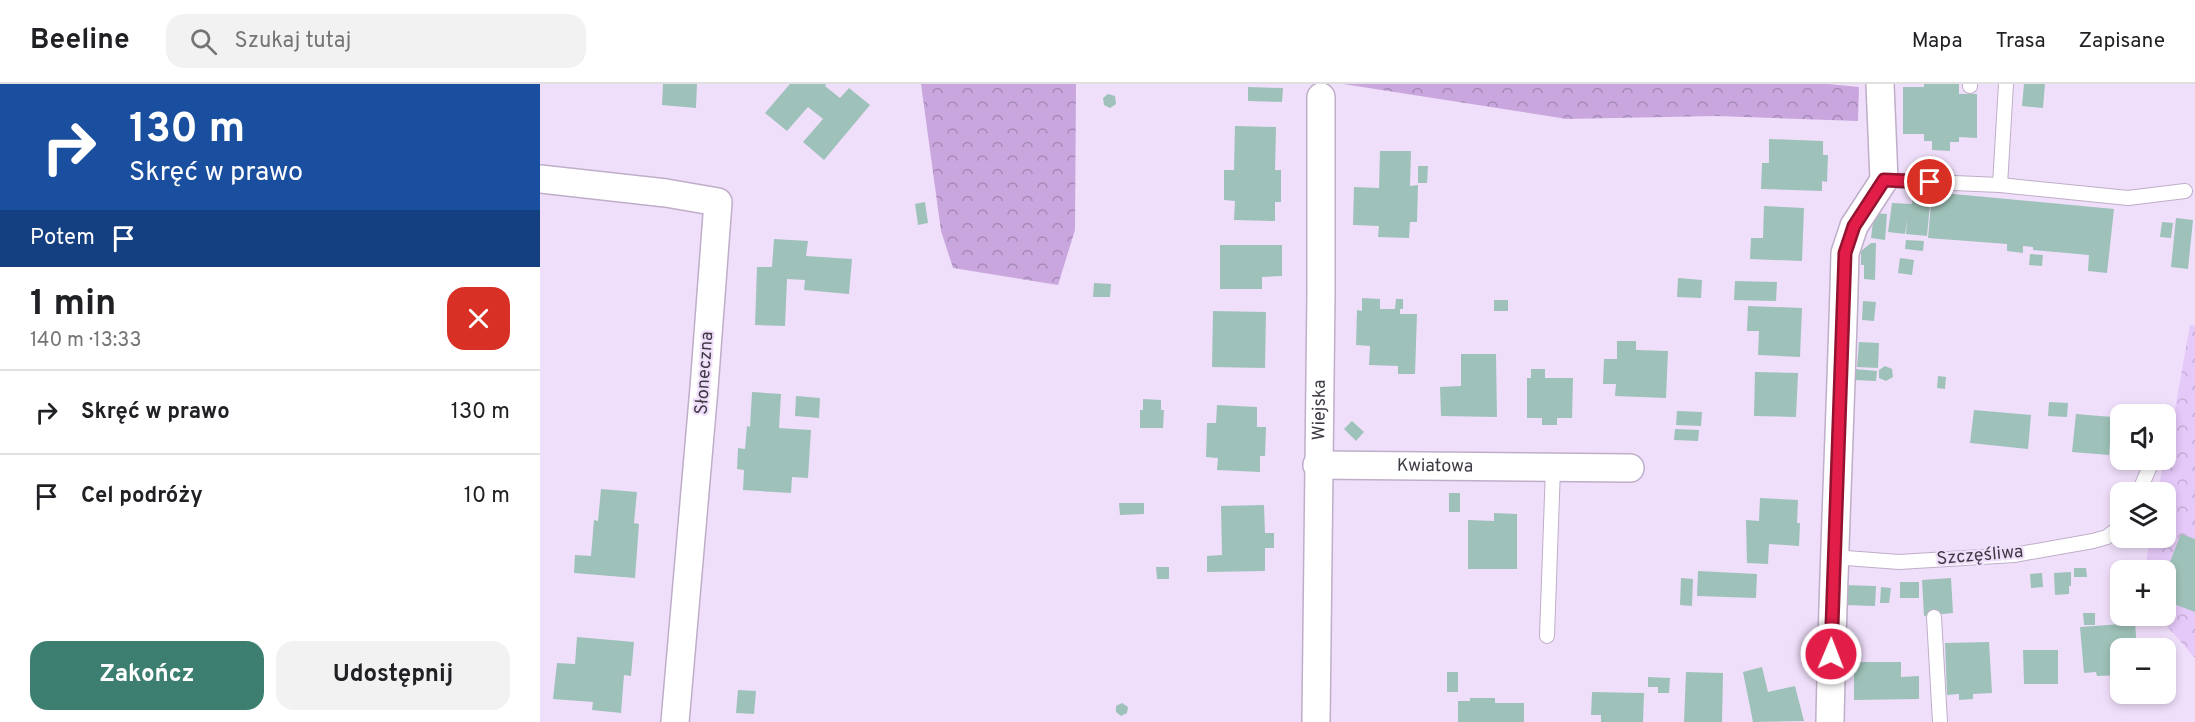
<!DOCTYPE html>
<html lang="pl">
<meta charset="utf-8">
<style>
body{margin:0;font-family:Overpass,sans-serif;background:#f2f2f2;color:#202124;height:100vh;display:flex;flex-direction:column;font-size:22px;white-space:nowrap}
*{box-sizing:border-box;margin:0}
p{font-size:20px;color:#757577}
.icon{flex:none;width:33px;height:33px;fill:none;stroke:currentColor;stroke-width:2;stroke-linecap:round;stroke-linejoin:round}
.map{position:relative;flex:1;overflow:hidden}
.sheet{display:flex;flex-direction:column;background:#fff;width:540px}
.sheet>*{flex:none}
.top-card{background:#1a4fa0;color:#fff;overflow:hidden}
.buttons{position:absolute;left:1570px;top:320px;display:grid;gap:12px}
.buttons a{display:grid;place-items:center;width:66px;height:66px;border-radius:12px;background:#fff;box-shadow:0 3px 9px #0003;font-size:30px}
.pin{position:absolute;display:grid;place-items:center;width:51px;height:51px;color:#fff;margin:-26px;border:3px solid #fff;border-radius:50%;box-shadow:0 2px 6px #0007}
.me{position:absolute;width:66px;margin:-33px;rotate:1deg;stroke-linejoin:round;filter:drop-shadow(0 0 4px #0008)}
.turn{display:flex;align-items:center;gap:21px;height:126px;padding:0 30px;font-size:27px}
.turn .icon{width:78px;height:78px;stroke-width:2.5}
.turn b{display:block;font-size:42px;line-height:51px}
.then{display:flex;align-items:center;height:57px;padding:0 30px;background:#0003;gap:12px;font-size:22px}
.round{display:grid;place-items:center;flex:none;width:63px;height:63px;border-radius:18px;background:#f2f2f2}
.overview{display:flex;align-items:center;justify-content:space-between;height:102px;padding:0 30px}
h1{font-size:36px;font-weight:700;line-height:45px}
.cta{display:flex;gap:12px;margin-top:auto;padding:12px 30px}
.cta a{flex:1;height:69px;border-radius:18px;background:#3c7f71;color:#fff;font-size:24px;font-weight:700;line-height:69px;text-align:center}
.cta a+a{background:#f2f2f2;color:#202124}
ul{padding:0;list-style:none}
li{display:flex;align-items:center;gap:18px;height:84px;padding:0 30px;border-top:2px solid #e0e0e0}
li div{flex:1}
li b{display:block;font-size:22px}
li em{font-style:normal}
header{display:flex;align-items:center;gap:36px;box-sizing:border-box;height:84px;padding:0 30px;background:#fff;border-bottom:2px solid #e0e0e0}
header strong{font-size:28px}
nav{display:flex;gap:33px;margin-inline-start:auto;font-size:21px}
.search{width:420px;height:54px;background:#f2f2f2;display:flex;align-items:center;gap:15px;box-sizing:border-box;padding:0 21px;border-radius:18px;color:#757577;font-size:22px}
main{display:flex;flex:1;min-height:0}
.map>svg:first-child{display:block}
.forest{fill:url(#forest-crowns)}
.park{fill:url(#park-crowns)}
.building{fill:#9ec2b9}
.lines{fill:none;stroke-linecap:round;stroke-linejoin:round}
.service-casing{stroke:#bfaec9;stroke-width:16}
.minor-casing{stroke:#bfaec9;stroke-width:30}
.service{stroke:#fff;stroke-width:14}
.minor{stroke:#fff;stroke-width:27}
.route-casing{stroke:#92132f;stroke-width:15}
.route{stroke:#e11d48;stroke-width:10}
.labels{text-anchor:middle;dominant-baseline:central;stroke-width:4.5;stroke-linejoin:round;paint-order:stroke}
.street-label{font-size:18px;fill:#403a45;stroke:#f0dffb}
</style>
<header>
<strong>Beeline</strong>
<div class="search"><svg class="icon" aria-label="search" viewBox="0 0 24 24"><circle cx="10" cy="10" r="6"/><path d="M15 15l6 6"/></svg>Szukaj tutaj</div>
<nav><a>Mapa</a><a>Trasa</a><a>Zapisane</a></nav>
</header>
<main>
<section class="sheet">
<div class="top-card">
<div class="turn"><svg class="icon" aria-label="right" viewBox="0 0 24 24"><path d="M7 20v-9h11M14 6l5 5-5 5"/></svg><div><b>130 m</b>Skręć w prawo</div></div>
<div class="then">Potem<svg class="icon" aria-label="arrive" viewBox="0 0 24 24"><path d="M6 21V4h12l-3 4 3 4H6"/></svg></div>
</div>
<div class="overview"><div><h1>1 min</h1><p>140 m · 13:33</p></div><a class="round" style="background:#d93025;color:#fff"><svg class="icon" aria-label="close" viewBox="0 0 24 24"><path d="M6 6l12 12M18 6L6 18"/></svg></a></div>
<ul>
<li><svg class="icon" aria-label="right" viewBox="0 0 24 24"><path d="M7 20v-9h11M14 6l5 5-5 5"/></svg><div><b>Skręć w prawo</b></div><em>130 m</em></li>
<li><svg class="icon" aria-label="arrive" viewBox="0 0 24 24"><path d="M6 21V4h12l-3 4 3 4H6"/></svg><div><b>Cel podróży</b></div><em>10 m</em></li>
</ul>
<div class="cta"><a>Zakończ</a><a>Udostępnij</a></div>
</section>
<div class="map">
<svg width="1655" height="638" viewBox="0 0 1655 638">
<defs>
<pattern id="forest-crowns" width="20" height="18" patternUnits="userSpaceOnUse" patternTransform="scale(1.5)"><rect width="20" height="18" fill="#c9a7de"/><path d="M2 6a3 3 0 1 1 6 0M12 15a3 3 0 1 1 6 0" fill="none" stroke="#a589b6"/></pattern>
<pattern id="park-crowns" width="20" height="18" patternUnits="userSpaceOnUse" patternTransform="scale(1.5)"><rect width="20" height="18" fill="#e5c9f8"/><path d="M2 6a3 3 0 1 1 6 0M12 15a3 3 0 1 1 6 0" fill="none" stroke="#c6add6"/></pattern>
</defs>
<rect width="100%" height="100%" fill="#f0dffb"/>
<g class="forest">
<polygon points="381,0 536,0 535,146 518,201 413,184 401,147"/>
<polygon points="803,0 1288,0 1319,3 1318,37 1176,32 1027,35"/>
</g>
<polygon class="park" points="1650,241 1655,242 1655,574 1617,531 1626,531 1626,486 1605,486 1610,453 1626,453 1626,408 1618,408 1624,375 1626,375"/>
<g class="building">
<polygon points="123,0 157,0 156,24 122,21"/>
<polygon points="250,0 286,0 285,2 300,14 309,4 330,21 284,76 263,58 283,35 268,23 247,47 225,29"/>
<polygon points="1384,0 1419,0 1419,10 1437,10 1437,54 1419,53 1419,58 1410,58 1410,67 1392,66 1392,57 1384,57 1384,50 1363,50 1363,3 1384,3"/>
<polygon points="1484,0 1505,0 1503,24 1482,22"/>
<polygon points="708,3 743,4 742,18 708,17"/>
<polygon points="568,10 575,12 576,20 570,24 564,21 563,14"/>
<polygon points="695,42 736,43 735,86 741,86 741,118 735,118 735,137 694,136 695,117 684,116 684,86 694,86"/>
<polygon points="1229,55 1283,57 1283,71 1288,71 1287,98 1282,97 1282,107 1221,105 1222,79 1229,79"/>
<polygon points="840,67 871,67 870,102 878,101 877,138 870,138 869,154 838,153 839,142 813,141 814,103 839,104"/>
<polygon points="878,82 888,82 887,99 878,99"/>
<polygon points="1373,108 1391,109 1387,152 1366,150 1367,136 1365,150 1348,148 1352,119 1372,120"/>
<polygon points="1392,108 1574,125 1567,189 1548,187 1549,171 1493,166 1493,163 1483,162 1483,169 1467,167 1467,160 1388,154"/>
<polygon points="385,118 388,139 378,141 375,120"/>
<polygon points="1224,122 1264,124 1262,177 1210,175 1211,154 1223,154"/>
<polygon points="1334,129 1347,130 1345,156 1331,154"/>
<polygon points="1636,134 1653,136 1648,185 1631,183"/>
<polygon points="1622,138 1633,139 1631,154 1620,153"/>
<polygon points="234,155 268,157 266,172 312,175 309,210 264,206 265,196 247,195 245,242 215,241 217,183 232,183"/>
<polygon points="1366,156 1384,157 1383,167 1365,165"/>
<polygon points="1331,159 1336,159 1335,196 1324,195 1324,181 1321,181 1321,167"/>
<polygon points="680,161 742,161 742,192 722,193 722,205 680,205"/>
<polygon points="1490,170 1503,171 1502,182 1489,181"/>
<polygon points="1360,174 1374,176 1372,191 1358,189"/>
<polygon points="1138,194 1162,196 1161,214 1137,213"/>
<polygon points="1195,197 1237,198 1236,217 1194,216"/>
<polygon points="554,199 571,200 570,213 553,213"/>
<polygon points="822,214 840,215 840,225 855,225 856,215 863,215 863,225 860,225 860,230 877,230 875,290 858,290 858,282 829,281 830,262 816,261 817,226 822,227"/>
<rect x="954" y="216" width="14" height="11"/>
<polygon points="1323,217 1336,218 1334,237 1322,236"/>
<polygon points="1208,222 1262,224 1260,273 1218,271 1219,247 1207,247"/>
<polygon points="673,227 726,228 725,284 672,283"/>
<polygon points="1077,257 1096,257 1096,266 1128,267 1126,314 1075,312 1076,300 1063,300 1064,275 1077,275"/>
<polygon points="1319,258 1339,259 1338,284 1317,283"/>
<polygon points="921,270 956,270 957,333 901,332 900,303 921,302"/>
<polygon points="1345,282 1352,285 1353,293 1346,297 1339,294 1339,286"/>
<polygon points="991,285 1005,285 1005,294 1033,294 1032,334 1017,334 1017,341 1002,341 1002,334 987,334 987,294 991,294"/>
<polygon points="1314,285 1337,287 1336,297 1314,296"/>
<polygon points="1215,288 1258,289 1256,333 1214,332"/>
<polygon points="1398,292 1406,293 1405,305 1397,304"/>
<polygon points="212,308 241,310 239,344 271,346 268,394 252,393 251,409 203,406 204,386 197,385 198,364 205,365 207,342 210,343"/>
<polygon points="256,312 280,314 279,334 255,332"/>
<polygon points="603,315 621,316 621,326 624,326 623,344 600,344 600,326 603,326"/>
<polygon points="1509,318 1528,319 1527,333 1508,332"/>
<polygon points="677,321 717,323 717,343 726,343 725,372 720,372 720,388 677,386 678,374 666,373 667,339 676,339"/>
<polygon points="1434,326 1491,331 1488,365 1430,359"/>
<polygon points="1137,327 1162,328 1161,342 1136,341"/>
<polygon points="1536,330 1572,333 1569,371 1532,368"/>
<polygon points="812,337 824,348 816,357 804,345"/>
<polygon points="1135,345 1159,346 1158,357 1134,356"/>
<polygon points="61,405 97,408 94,439 99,440 95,494 34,489 35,471 51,472 54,436 58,437"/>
<rect x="909" y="409" width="11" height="19"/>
<polygon points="1220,414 1258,416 1257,439 1260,439 1259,462 1229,460 1228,480 1207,479 1206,436 1219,437"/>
<polygon points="579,419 604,419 604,430 580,431"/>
<polygon points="724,421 725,449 734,449 734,464 725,464 725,487 667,488 667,472 682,471 681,422"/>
<polygon points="954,429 977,430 977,485 928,485 928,436 954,437"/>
<polygon points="1641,450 1655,455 1655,528 1626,517 1626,488"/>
<polygon points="616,483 629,483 629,495 617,495"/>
<polygon points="1534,484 1546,484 1547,493 1534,493"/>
<polygon points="1158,487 1217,490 1216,514 1157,512"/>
<polygon points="1531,488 1531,502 1529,502 1529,510 1515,511 1514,489"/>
<polygon points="1502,489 1503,503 1491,504 1490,490"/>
<polygon points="1141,494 1153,495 1152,522 1140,521"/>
<polygon points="1411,494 1413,529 1384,532 1382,496"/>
<rect x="1360" y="498" width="19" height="16"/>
<polygon points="1304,501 1336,502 1335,522 1304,521"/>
<polygon points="1341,503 1351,504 1349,519 1340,519"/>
<polygon points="1543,529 1555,529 1555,541 1544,541"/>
<polygon points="1595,539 1597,564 1581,564 1581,591 1557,592 1556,588 1544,589 1540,543"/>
<polygon points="37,553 94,558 91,592 84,591 81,629 52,626 53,618 13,615 17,579 35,580"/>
<polygon points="1449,558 1452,609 1433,610 1433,615 1419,616 1419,610 1407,611 1405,559"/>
<polygon points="1483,566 1518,566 1518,600 1484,600"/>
<polygon points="1314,578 1361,578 1361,593 1379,592 1379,615 1314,616"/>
<polygon points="1222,583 1228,608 1255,602 1264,637 1213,638 1203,588"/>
<rect x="907" y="588" width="11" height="20"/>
<polygon points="1146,588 1183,589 1182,638 1144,638"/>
<polygon points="1108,593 1130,594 1129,609 1118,609 1118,603 1108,603"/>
<polygon points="198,606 216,607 214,630 196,629"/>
<polygon points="1052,608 1104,609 1103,638 1061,638 1061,631 1051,631"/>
<polygon points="930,614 955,614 955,619 984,619 984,638 918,638 918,617 930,617"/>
<polygon points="582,619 588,623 587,629 581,632 576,628 576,622"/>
</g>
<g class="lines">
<g class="service-casing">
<g id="service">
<polyline points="1430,2 1430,0"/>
<polyline points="1344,96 1460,101 1588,114 1645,107"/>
<polyline points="1460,101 1466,0"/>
<polyline points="1599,408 1613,375"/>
<polyline points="1293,473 1359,478 1474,471 1553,457 1567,453 1581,442"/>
<polyline points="1394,533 1400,638"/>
<polyline points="1007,552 1013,384"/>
</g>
</g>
<g class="minor-casing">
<g id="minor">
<polyline points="0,95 126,109 178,118 164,304 135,638"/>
<path id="s1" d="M777 381 1090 384"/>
<path id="s2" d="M776 638 781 209V13"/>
<path d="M1290 638C1293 481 1301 325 1305 169L1314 142 1344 96 1340 0"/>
</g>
</g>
<use href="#service" class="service"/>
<use href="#minor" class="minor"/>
</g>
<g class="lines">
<g class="route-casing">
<polyline id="route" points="1291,570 1305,169 1314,142 1344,96 1390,98"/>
</g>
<use href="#route" class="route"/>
</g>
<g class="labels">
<g class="street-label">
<text transform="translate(165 289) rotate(-86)">Słoneczna</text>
<text stroke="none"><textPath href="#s2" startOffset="312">Wiejska</textPath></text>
<text stroke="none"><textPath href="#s1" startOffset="118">Kwiatowa</textPath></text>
<text transform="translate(1440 472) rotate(-5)">Szczęśliwa</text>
</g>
</g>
</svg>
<div class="buttons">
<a><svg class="icon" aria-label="sound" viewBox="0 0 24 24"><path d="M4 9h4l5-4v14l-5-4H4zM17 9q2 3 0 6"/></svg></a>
<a><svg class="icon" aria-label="layers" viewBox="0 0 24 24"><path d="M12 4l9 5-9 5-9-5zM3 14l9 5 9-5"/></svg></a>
<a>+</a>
<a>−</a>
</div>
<div class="pin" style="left:1390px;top:98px;background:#d93025"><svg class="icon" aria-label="arrive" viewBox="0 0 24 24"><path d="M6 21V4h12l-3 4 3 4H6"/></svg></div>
<svg class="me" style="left:1291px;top:570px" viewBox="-20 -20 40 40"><circle r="17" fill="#e11d48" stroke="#fff" stroke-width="3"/><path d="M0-11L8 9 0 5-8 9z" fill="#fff"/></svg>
</div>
</main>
